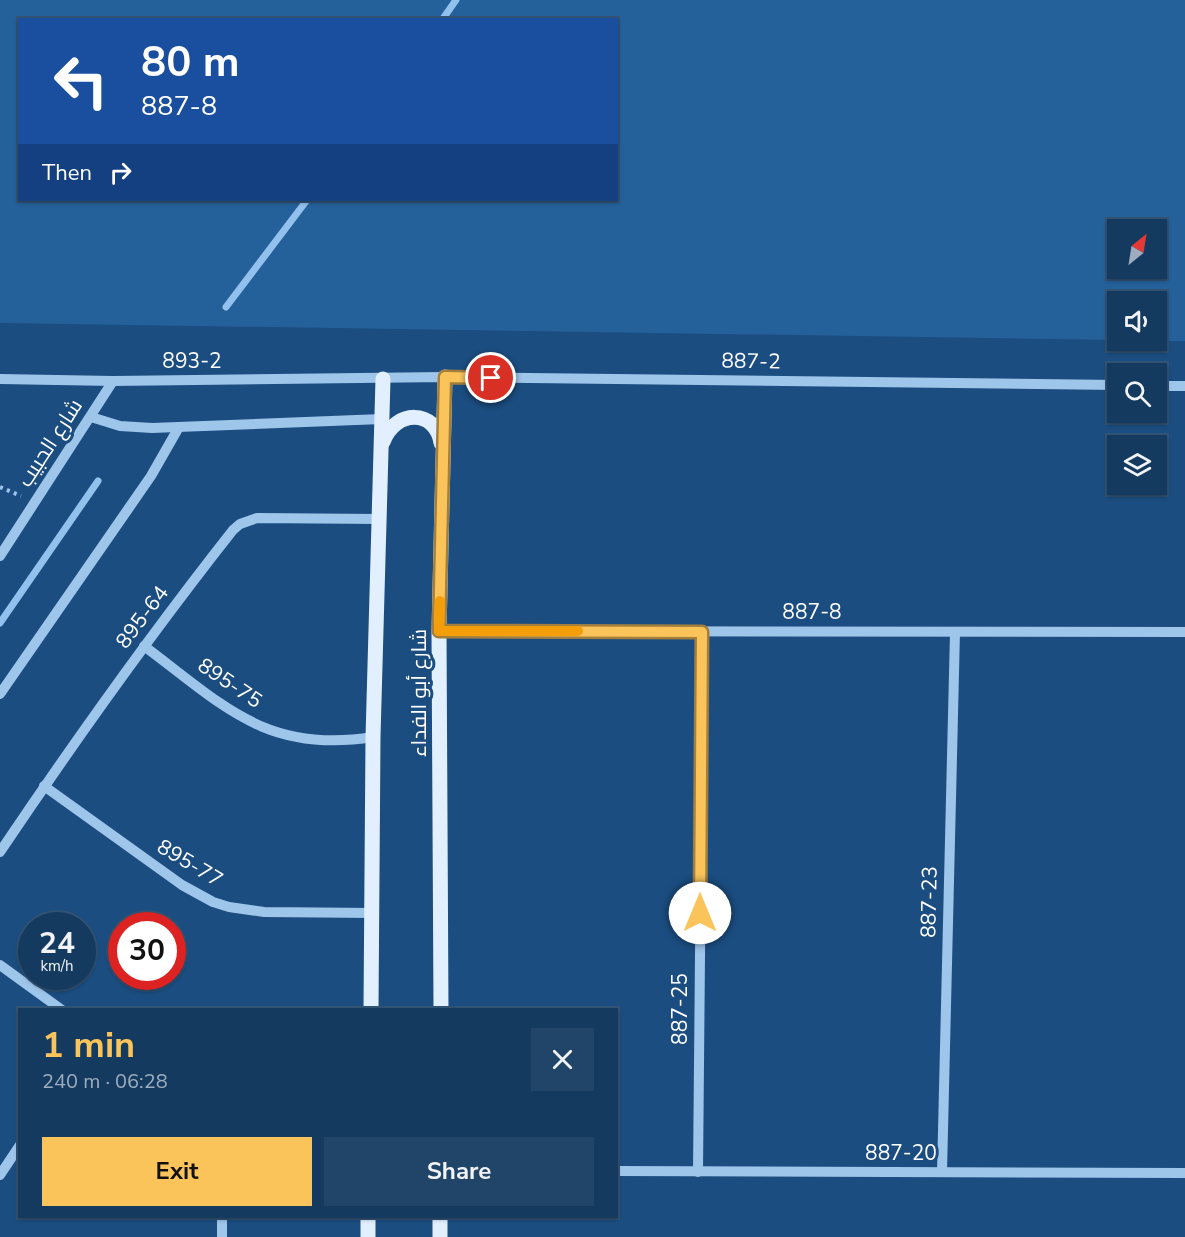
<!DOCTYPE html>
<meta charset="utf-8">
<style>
body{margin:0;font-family:"Nunito Sans",Cairo,sans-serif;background:#214569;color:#f1f3f6;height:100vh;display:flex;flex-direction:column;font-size:22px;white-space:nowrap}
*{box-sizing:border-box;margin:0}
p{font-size:20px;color:#9dadbd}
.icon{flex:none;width:33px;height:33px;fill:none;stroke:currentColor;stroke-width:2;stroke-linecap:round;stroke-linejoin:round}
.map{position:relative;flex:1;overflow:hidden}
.side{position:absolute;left:18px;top:1008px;width:600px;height:210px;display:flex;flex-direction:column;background:#143a60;border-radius:0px;box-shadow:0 2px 4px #0004,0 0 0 2px #335475}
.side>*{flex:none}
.guide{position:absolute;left:18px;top:18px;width:600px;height:183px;border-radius:0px;box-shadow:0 2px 4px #0004,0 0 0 2px #335475;background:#1a4fa0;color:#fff;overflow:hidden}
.needle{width:39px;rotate:30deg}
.controls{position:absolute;left:1107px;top:219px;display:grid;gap:12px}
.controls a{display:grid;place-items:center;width:60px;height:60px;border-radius:0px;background:#143a60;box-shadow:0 2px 4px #0004,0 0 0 2px #335475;font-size:30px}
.speed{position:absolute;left:18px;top:912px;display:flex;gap:12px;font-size:30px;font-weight:700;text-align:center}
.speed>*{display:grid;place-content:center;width:78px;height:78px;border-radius:50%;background:#143a60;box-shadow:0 2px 4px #0004,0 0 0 2px #335475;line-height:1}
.speed small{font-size:15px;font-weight:400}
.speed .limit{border:9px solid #d22;background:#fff;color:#111}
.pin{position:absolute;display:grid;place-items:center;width:51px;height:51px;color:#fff;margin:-26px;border:3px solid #fff;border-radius:50%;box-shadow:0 2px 6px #0007}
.me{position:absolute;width:66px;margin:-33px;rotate:0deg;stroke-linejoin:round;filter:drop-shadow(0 0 4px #0008)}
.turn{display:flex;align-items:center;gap:21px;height:126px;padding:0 24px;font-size:27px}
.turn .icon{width:78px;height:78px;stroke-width:2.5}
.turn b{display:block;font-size:42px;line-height:51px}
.then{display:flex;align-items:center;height:57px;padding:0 24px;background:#0003;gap:12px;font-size:22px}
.round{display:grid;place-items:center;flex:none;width:63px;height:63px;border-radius:0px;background:#214569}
.summary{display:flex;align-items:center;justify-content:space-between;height:102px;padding:0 24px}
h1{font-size:36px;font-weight:700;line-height:45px;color:#fbc45b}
.primary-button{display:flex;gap:12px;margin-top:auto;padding:12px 24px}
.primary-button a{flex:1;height:69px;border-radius:0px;background:#fbc45b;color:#111;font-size:24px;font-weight:700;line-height:69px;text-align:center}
.primary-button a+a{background:#214569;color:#f1f3f6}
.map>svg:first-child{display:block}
.green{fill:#246099;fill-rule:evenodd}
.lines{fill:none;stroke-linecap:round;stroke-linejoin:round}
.stream{stroke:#91c1ec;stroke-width:7}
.path{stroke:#9ec5ea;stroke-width:4;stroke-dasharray:3 4.5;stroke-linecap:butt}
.minor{stroke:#9ec5ea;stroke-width:10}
.major{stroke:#e2effe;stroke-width:15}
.route-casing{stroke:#a37f3b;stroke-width:15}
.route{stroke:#fbc45b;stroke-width:10}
.slow{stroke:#f59e0b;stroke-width:10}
.labels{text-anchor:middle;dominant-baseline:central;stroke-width:6;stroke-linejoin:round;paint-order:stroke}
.street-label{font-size:21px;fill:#fff;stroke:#1b4d80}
</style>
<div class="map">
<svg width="1185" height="1237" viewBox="0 0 1185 1237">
<rect width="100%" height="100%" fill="#1b4d80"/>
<path class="green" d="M0 0H1185V341H1153L1156 340V302H1118L1117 340 0 323ZM20 20H616V200H20ZM1118 230H1156V268H1118Z"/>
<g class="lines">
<g class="stream">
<polyline points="442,20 456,0"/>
<polyline points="226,307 307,200"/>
<polyline points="0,623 98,481"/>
</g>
<polyline class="path" points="0,487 21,496"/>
<g class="minor">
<polyline points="0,379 113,381 445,377 1118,385"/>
<polyline points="1156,386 1185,386"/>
<polyline points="91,417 120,426 152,428 382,419"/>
<polyline points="0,556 113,381"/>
<polyline points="439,631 1185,632"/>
<path d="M144 646C223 705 266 754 373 737"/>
<polyline points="0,694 151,476 179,427"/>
<polyline points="44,786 182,885 213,902 229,907 264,912 373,913"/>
<path d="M0 852C74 742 151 634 233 530L240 524 257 518 378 519"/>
<polyline points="0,965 62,1010"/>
<polyline points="616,1171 1185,1173"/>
<polyline points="698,1172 703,632"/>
<polyline points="942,1172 955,632"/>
<polyline points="0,1175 20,1145"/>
<polyline points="222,1237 222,1216"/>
</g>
<g class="major">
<path d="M383 442C395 409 436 409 441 443"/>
<polyline points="371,1010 373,737 383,379"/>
<polyline points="441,1010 439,631 445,377"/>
<polyline points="368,1237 368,1216"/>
<polyline points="440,1237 440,1216"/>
</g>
</g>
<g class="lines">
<g class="route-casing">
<polyline id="route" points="491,378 445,377 439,631 702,632 700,913"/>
</g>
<use href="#route" class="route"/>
<polyline class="slow" points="440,601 439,631 578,631"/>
</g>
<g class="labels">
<g class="street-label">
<text x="192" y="361">893-2</text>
<text transform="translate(751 361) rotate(1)">887-2</text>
<text transform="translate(50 443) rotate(-57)">شارع الحبيب</text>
<text x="812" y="612">887-8</text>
<text transform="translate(142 617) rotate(-53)">895-64</text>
<text transform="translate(230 683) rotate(34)">895-75</text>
<text transform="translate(419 693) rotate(-90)">شارع أبو الفداء</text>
<text transform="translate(190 863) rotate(31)">895-77</text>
<text transform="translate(929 902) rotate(-89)">887-23</text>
<text transform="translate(680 1009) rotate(-90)">887-25</text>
<text x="901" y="1153">887-20</text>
</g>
</g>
</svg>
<div class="controls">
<a><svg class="needle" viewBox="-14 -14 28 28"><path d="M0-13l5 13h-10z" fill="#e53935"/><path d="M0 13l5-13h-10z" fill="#9dadbd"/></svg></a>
<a><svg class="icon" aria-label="sound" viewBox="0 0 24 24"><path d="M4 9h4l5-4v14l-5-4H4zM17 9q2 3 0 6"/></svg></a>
<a><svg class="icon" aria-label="search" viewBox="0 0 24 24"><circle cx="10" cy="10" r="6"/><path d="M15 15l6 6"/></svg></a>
<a><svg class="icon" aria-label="layers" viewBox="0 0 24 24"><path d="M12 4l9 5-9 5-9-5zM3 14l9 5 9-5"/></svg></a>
</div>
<div class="speed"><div>24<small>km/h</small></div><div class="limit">30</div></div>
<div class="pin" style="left:491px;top:378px;background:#d93025"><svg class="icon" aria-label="arrive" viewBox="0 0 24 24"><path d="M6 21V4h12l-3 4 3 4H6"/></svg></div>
<svg class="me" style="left:700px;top:913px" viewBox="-20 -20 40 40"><circle r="19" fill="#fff"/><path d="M0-13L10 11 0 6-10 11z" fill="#fbc45b"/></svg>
<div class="guide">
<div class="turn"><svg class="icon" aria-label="left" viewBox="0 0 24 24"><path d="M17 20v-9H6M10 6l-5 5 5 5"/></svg><div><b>80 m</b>887-8</div></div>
<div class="then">Then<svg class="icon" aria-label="right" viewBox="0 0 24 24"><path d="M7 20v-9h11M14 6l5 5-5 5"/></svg></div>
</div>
<section class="side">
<div class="summary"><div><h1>1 min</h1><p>240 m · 06:28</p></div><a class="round"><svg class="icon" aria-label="close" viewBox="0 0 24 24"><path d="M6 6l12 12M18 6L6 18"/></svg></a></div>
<div class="primary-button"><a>Exit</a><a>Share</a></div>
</section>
</div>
